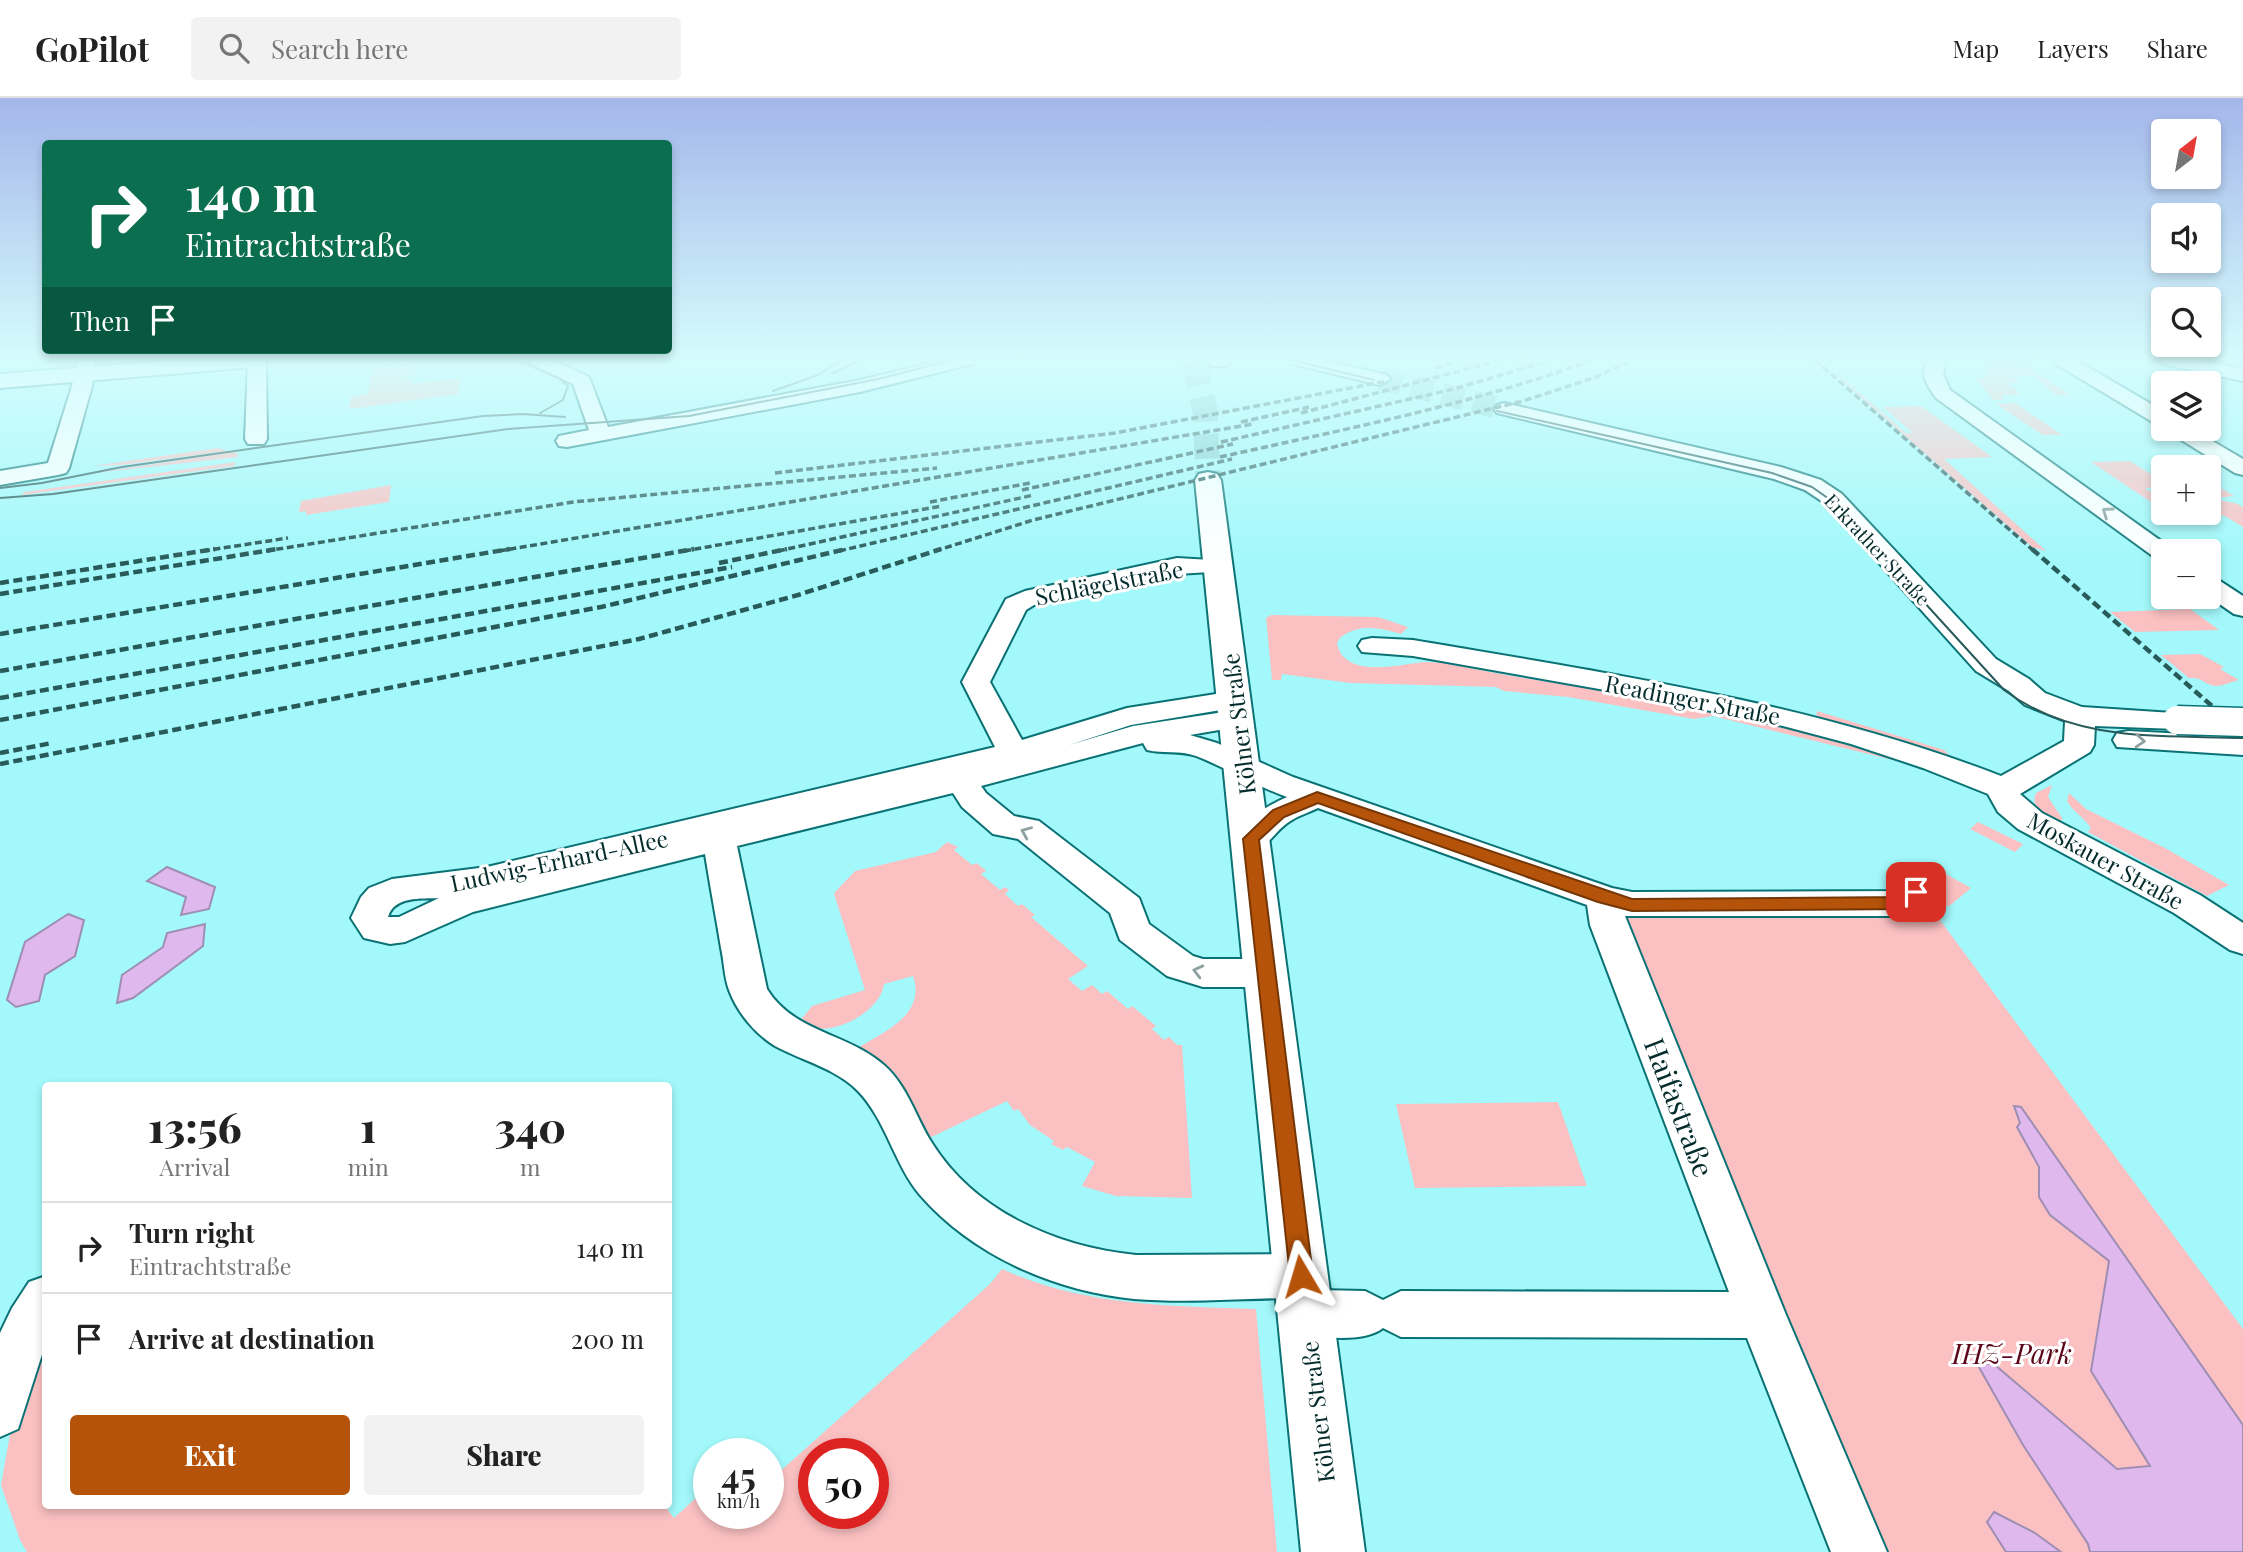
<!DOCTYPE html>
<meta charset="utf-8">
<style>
body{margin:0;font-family:"Playfair Display",serif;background:#f2f2f2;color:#222;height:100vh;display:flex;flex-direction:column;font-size:26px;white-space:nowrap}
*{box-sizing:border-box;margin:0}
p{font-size:23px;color:#767676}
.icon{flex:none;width:38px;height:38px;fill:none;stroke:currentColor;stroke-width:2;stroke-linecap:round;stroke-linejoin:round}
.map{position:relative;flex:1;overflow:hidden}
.sheet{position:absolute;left:42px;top:984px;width:630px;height:427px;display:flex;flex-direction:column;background:#fff;border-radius:7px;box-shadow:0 4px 10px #0003}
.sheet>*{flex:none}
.hud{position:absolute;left:42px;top:42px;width:630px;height:214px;border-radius:7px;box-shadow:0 4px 10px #0003;background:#0b6e4f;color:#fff;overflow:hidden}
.needle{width:46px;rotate:31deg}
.controls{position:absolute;left:2151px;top:21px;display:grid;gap:14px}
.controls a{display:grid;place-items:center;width:70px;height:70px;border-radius:7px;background:#fff;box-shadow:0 4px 10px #0003;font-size:35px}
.speed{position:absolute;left:693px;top:1340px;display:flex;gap:14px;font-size:35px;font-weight:700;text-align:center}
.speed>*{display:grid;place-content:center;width:91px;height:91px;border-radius:50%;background:#fff;box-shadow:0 4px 10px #0003;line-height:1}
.speed small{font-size:18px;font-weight:400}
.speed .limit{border:10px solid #d22;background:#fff;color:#111}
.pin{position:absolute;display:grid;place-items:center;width:60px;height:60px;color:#fff;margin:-30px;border-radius:14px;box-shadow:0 4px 10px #0006}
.me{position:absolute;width:77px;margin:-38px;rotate:353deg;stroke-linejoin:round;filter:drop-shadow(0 0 5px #0008)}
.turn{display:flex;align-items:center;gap:24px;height:147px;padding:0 28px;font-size:32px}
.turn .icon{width:91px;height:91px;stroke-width:2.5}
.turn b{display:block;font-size:49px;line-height:60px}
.then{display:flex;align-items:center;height:66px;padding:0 28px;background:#0003;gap:14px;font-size:26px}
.eta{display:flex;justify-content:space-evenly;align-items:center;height:119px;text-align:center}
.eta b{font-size:42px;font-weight:800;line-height:49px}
.primary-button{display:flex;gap:14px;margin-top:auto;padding:14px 28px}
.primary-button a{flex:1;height:80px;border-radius:7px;background:#b45309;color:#fff;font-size:28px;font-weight:800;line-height:80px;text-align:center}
.primary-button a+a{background:#f2f2f2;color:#222}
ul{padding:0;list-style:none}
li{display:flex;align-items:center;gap:21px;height:91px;padding:0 28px;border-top:2px solid #e0e0e0}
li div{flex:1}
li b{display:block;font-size:26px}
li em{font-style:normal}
header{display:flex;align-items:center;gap:42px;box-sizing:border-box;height:98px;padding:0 35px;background:#fff;border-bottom:2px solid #e0e0e0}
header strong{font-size:33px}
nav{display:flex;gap:38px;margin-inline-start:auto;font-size:24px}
.search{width:490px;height:63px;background:#f2f2f2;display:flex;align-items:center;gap:18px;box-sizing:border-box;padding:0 24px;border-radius:7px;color:#767676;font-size:26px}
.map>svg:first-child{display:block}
.green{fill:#fbc1c2;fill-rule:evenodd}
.water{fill:#dfb8ed;stroke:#9e8eb3;stroke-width:2}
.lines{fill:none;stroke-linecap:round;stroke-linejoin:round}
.minor-tunnel{stroke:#83cfd1;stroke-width:22;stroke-dasharray:22 10;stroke-linecap:butt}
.major-tunnel{stroke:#83cfd1;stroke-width:25;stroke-dasharray:25 12;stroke-linecap:butt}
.minor-casing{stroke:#0a7274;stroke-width:4}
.major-casing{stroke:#0a7274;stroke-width:4}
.minor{fill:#fff;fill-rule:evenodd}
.major{fill:#fff;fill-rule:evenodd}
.tram{stroke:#285a5a;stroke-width:2}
.rail-far1{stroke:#285a5a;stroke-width:3.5;stroke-dasharray:7 3.5;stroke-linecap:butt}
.rail{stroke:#285a5a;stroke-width:4.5;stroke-dasharray:9 4.5;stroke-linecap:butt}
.minor-bridge-casing{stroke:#0a7274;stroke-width:31;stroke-linecap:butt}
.minor-bridge{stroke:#fff;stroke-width:28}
.oneway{stroke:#8ea0a0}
.route{fill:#b45309;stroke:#753606;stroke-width:2}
.labels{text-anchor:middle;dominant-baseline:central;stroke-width:6;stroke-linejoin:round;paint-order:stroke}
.far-street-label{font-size:19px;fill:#052c2c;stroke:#fff}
.street-label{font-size:23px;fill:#052c2c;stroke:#fff}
.near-street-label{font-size:28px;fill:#052c2c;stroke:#fff}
.near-park-label{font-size:28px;font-style:italic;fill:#5a0618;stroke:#fff}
</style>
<header>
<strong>GoPilot</strong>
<div class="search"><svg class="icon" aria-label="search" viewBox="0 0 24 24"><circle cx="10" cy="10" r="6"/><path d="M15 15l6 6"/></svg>Search here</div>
<nav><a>Map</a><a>Layers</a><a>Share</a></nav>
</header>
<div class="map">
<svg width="2243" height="1454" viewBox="0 0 2243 1454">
<rect width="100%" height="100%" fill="#a2f8fa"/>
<g class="green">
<polygon points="1996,262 2016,262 2070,297 2056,297 2034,278 2014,278 2020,285 2009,285 2021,297 2001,297 2004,302 1993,302 1976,280 1983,281 1987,270"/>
<polygon points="417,263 416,276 402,280 412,282 411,286 459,280 459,296 349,311 351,299 368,296 371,276 374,275 375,268"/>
<polygon points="1835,277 1839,277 1906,335 1913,335 1883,309 1921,308 1992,359 1944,361 2046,453 2032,449"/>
<polygon points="2015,305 2062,337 2043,337 1996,306"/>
<polygon points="218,350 227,353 121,367 93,368"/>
<polygon points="233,354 238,356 238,359 96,375"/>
<polygon points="2130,363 2163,384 2163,389 2145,390 2163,402 2163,412 2091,364"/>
<polygon points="236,364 234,368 22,397 24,394"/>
<polygon points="391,387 389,404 306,417 306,413 299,414 301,403"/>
<path d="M2209 387H2216L2234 398 2216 400C2225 405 2234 403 2243 409V429L2225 418 2209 414Z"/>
<polygon points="2190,511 2219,532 2135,534 2110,514"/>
<path d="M1271 517 1378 519 1408 529 1401 536C1381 530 1358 525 1340 540L1337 545C1344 583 1403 565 1427 564 1442 564 1456 567 1470 570 1567 590 1667 597 1764 620 1819 633 1874 651 1928 666L1893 662 1713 618 1694 621 1568 599 1504 593 1496 589 1351 585 1282 576 1281 582H1272L1266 520Z"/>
<path d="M2200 556 2224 569 2220 571 2239 582C2230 584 2220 590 2211 587 2200 583 2203 580 2189 580L2161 557Z"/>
<polygon points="1817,613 1944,652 1954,662 1816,620"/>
<path d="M2052 687 2048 699 2062 720V726C2048 718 2029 713 2036 695Z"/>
<path d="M2069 695 2086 711 2165 750 2229 787 2207 798 2088 734 2091 730C2084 719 2073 714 2067 703Z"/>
<polygon points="1978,724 2023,746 2015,754 1970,731"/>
<path d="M947 744 958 749 954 752 972 767 977 765 986 773 981 776 1000 792 1005 789 1009 792 1005 796 1018 808 1022 806 1035 817 1031 819 1088 868 1068 881 1082 893 1092 887 1102 896 1107 893 1128 911 1132 908 1156 928 1152 931 1164 942 1169 939 1177 947H1182L1192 1100 1116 1098 1082 1088 1095 1064 1067 1049 1063 1052 1051 1046 1054 1043 1030 1027 1018 1011 1014 1013 1007 1003 925 1042 914 1022 903 990 859 949C886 933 926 916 913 878L884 886C881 912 839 935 815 930 810 929 804 926 799 924L812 908 865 892 834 796 836 793 855 773 936 754Z"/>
<polygon points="1924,764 1971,790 1948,809 1926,780 1916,773"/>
<polygon points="1609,813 1934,814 2243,1231 2243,1454 1879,1454"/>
<polygon points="1558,1004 1587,1088 1415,1090 1396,1006"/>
<path d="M1002 1171C1083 1208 1169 1208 1256 1211L1277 1454H27L20 1442 1 1387 23 1263 45 1245 46 1407H664L674 1420 709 1388V1416H768V1365L777 1376 990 1186ZM814 1356H873V1416H814Z"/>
</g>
<g class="water">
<polygon points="167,769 215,789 209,811 181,817 186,799 147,783"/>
<polygon points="68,816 84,822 75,858 45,877 39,903 16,909 7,902 25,844"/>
<polygon points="205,826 203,848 133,900 117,905 122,877 163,849 167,835"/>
<polygon points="2014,1008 2021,1009 2243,1327 2243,1454 2090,1454 2088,1446 2023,1347 1976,1264 1995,1267 2117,1371 2150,1368 2091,1273 2109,1163 2050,1117 2039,1099 2039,1069 2017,1029 2020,1025"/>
<polygon points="1994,1414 2035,1435 2061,1454 2006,1454 1987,1424"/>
</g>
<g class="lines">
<polyline class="minor-tunnel" points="1380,281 1504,311"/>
<polyline class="major-tunnel" points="1194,263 1205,312 1208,382"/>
<g class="minor-casing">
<g id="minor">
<polygon points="77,262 95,262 92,288 69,370 66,375 58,377 0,387 0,373 48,365 72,288"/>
<polygon points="248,262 266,262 267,341 264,346 248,346 245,341"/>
<polygon points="530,262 553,262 589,279 608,329 860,282 943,262 974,262 972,266 860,294 567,349 559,348 556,343 559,338 589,332 573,286 532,266"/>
<polygon points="1290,262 1322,262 1387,277 1390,281 1380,287 1292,266"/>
<path d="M1928 262H1946L1943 276 1950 292 2175 453H2163V461L2154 459 1936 300C1927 287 1919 277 1928 262Z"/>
<polygon points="2054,262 2076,262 2163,313 2163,328 2156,326 2056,266"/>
<polygon points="2161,262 2197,262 2243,271 2243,283 2163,266"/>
<path d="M1504 305 1781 369 1821 382 1842 396 1996 561 2029 581 2045 595 2082 609 2188 616 2192 622 2188 628 2177 631 2095 628 2094 647 2090 654 2020 696 2042 715 2200 797 2243 825V856L2230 852 2174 815 2018 731 1998 714 1988 696 1923 670 1851 646 1783 628 1639 598 1413 558 1362 554 1358 548 1362 542 1372 540 1413 542C1612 576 1812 605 2001 678L2064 643 2065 623 2025 607 2009 593 1976 573 1826 406 1805 392 1774 381 1497 315 1494 311 1497 307Z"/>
<polygon points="2166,331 2192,331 2243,361 2243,377 2235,375 2170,335"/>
<path d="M1177 460 1228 463 1232 468 1228 473 1177 476 1034 507 1026 512 990 584 1022 642 1127 610 1235 593 1245 596 1250 602 1245 608 1131 627 1069 647 1133 628 1237 612 1248 615 1252 621 1248 627 1190 637 1217 645 1293 679 1612 790 1632 794 1898 793 1903 785 1915 782 1927 785 1933 794 1924 814 1911 818H1625L1786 1217 1887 1454H1831L1747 1240 1401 1239 1383 1230C1364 1246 1310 1240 1288 1231L1281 1215 1287 1200C1236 1201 1185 1205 1134 1201 1055 1193 973 1158 920 1097 894 1066 886 1022 858 993 835 970 803 963 775 948 755 936 737 914 729 892 724 879 724 863 721 850 716 819 710 788 705 756L473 814 405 844 390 846 364 840 351 820 361 799 369 790 392 781 487 769 995 649 962 584 1006 501 1025 493ZM1143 645 1147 652C1163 656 1180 652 1196 658 1227 670 1256 688 1287 699 1266 708 1247 721 1234 741L1239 749C1270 757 1270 734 1292 722 1300 717 1310 714 1318 710L1587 807 1590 827 1729 1194 1401 1193 1383 1202 1365 1193 1318 1192 1325 1178 1318 1163 1301 1156 1136 1157C1058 1149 976 1115 932 1045 916 1020 908 989 885 968 849 935 794 935 767 891L737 748 953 695 962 709 993 736 1018 741 1110 815 1120 842 1167 878 1203 889H1266L1279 885 1285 875 1279 865 1266 861H1203L1193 858 1149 826 1139 800 1039 723 1014 718 986 695 981 688ZM439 800 399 819H388C394 798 421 801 439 800Z"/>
<polygon points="2208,478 2217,481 2243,498 2243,518 2234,516 2208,498"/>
<polygon points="2128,633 2243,639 2243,657 2117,649 2113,642 2117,635"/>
<polygon points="46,1178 46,1244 18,1331 0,1339 0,1235 12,1210 29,1184"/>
</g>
</g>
<g class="major-casing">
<g id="major">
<polygon points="177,262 265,262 262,267 254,269 0,290 0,276"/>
<polygon points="1208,262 1230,262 1230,263 1227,268 1211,268"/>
<polygon points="1208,374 1217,376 1221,382 1365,1454 1301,1454 1195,382 1199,376"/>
</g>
</g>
<use href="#minor" class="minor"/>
<use href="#major" class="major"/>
<g class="tram">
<polyline points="516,262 560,281 568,288 563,302 540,315"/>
<polyline points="1291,262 1374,282"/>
<polyline points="833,275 861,262"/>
<polyline points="773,293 818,277 842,262"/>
<path d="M1497 313 1772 375 1812 389 1832 403 2004 592C2075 645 2159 637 2243 640"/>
<polyline points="0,390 42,385 122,369 483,318 523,316 565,319"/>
<polyline points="0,400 53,396 508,331 689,318 878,281 952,262"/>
</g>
<g class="rail-far1">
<polyline points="1815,262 2034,453"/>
<polyline points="1435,270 1461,262"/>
<polyline points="1301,315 1501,262"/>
<polyline points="1241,324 1309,309"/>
<polyline points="1221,344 1454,291 1551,262"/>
<path d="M1220 359C1345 331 1471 307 1592 262"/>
<polyline points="775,375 1115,335 1387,283"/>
<polyline points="1022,392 1233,346"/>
<polyline points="930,404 1030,385"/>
<polyline points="203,453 288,440"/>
<polyline points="266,453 573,404 937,370"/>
<polyline points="499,453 1253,326"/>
<polyline points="684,453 942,408"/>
<polyline points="778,453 1034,397"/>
<polyline points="839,453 1232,361"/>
<polyline points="935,453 1033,422 1523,303 1596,279 1633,262"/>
</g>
<g class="rail">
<polyline points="2032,451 2243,635"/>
<polyline points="719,465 787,451"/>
<polyline points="0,485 215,451"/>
<polyline points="0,496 277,451"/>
<polyline points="0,536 510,451"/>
<polyline points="0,573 694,451"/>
<polyline points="0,600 732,469"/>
<polyline points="0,622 601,509 846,451"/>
<polyline points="0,655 52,645"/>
<polyline points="0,666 639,541 798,497 941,451"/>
</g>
<g class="minor-bridge-casing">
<polyline id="minor-bridge" points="2177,622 2243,624"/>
</g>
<use href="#minor-bridge" class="minor-bridge"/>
</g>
<defs><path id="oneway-chevron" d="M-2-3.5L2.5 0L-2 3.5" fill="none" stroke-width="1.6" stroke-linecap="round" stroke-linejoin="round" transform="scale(1.75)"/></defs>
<g class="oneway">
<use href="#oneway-chevron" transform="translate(2107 414) rotate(-145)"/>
<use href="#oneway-chevron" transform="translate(2140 643) rotate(4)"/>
<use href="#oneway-chevron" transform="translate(1026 734) rotate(-157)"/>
<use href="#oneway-chevron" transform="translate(1198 873) rotate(-166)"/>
</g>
<linearGradient id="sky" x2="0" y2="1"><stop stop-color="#a4b6ea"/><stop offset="0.56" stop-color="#d5fcfd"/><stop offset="1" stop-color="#d5fcfd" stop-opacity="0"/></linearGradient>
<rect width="2243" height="465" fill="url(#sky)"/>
<polygon class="route" points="1317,694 1632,801 1905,799 1910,790 1916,788 1924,794 1917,809 1911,811 1632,813 1598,804 1318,705 1284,719 1259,742 1313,1178 1309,1185 1301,1188 1293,1185 1290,1178 1243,741 1273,712"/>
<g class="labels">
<g class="far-street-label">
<text transform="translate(1878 451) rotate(47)">Erkrather Straße</text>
</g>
<g class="street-label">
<text transform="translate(1109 484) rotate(-11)">Schlägelstraße</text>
<text transform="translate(1693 601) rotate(11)">Readinger Straße</text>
<text transform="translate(1238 626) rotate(-97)">Kölner Straße</text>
<text transform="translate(559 762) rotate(-12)">Ludwig-Erhard-Allee</text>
<text transform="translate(2106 762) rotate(29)">Moskauer Straße</text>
<text transform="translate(1317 1314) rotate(-97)">Kölner Straße</text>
</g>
<g class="near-street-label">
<text transform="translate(1680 1009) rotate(69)">Haifastraße</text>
</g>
<g class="near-park-label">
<text x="2012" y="1254">IHZ-Park</text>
</g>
</g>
</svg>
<div class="controls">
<a><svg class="needle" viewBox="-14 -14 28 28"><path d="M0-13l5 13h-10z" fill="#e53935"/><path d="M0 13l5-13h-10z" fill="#767676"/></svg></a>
<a><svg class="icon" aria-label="sound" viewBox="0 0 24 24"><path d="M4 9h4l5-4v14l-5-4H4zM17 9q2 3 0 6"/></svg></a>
<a><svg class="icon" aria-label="search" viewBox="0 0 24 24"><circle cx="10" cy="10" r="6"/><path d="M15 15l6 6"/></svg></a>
<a><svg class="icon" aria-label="layers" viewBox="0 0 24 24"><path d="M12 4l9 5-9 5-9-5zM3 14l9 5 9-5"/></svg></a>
<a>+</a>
<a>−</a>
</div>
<div class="speed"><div>45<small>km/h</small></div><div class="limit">50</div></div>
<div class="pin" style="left:1916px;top:794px;background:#d93025"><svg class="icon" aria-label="arrive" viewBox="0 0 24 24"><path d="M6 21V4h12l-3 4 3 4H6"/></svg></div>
<svg class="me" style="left:1301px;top:1178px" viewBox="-20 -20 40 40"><path d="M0-17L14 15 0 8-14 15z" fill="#b45309" stroke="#fff" stroke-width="4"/></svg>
<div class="hud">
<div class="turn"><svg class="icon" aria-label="right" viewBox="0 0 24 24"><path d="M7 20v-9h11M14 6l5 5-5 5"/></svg><div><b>140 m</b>Eintrachtstraße</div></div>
<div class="then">Then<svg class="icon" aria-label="arrive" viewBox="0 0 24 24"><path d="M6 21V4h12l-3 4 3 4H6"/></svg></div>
</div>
<section class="sheet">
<div class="eta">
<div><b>13:56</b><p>Arrival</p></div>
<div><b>1</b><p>min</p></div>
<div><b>340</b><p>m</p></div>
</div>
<ul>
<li><svg class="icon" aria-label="right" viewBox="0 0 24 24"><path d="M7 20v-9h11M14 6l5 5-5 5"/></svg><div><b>Turn right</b><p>Eintrachtstraße</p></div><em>140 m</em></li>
<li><svg class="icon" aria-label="arrive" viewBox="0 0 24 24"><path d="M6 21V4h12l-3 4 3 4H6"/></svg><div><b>Arrive at destination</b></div><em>200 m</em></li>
</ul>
<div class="primary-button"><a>Exit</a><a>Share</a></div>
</section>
</div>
